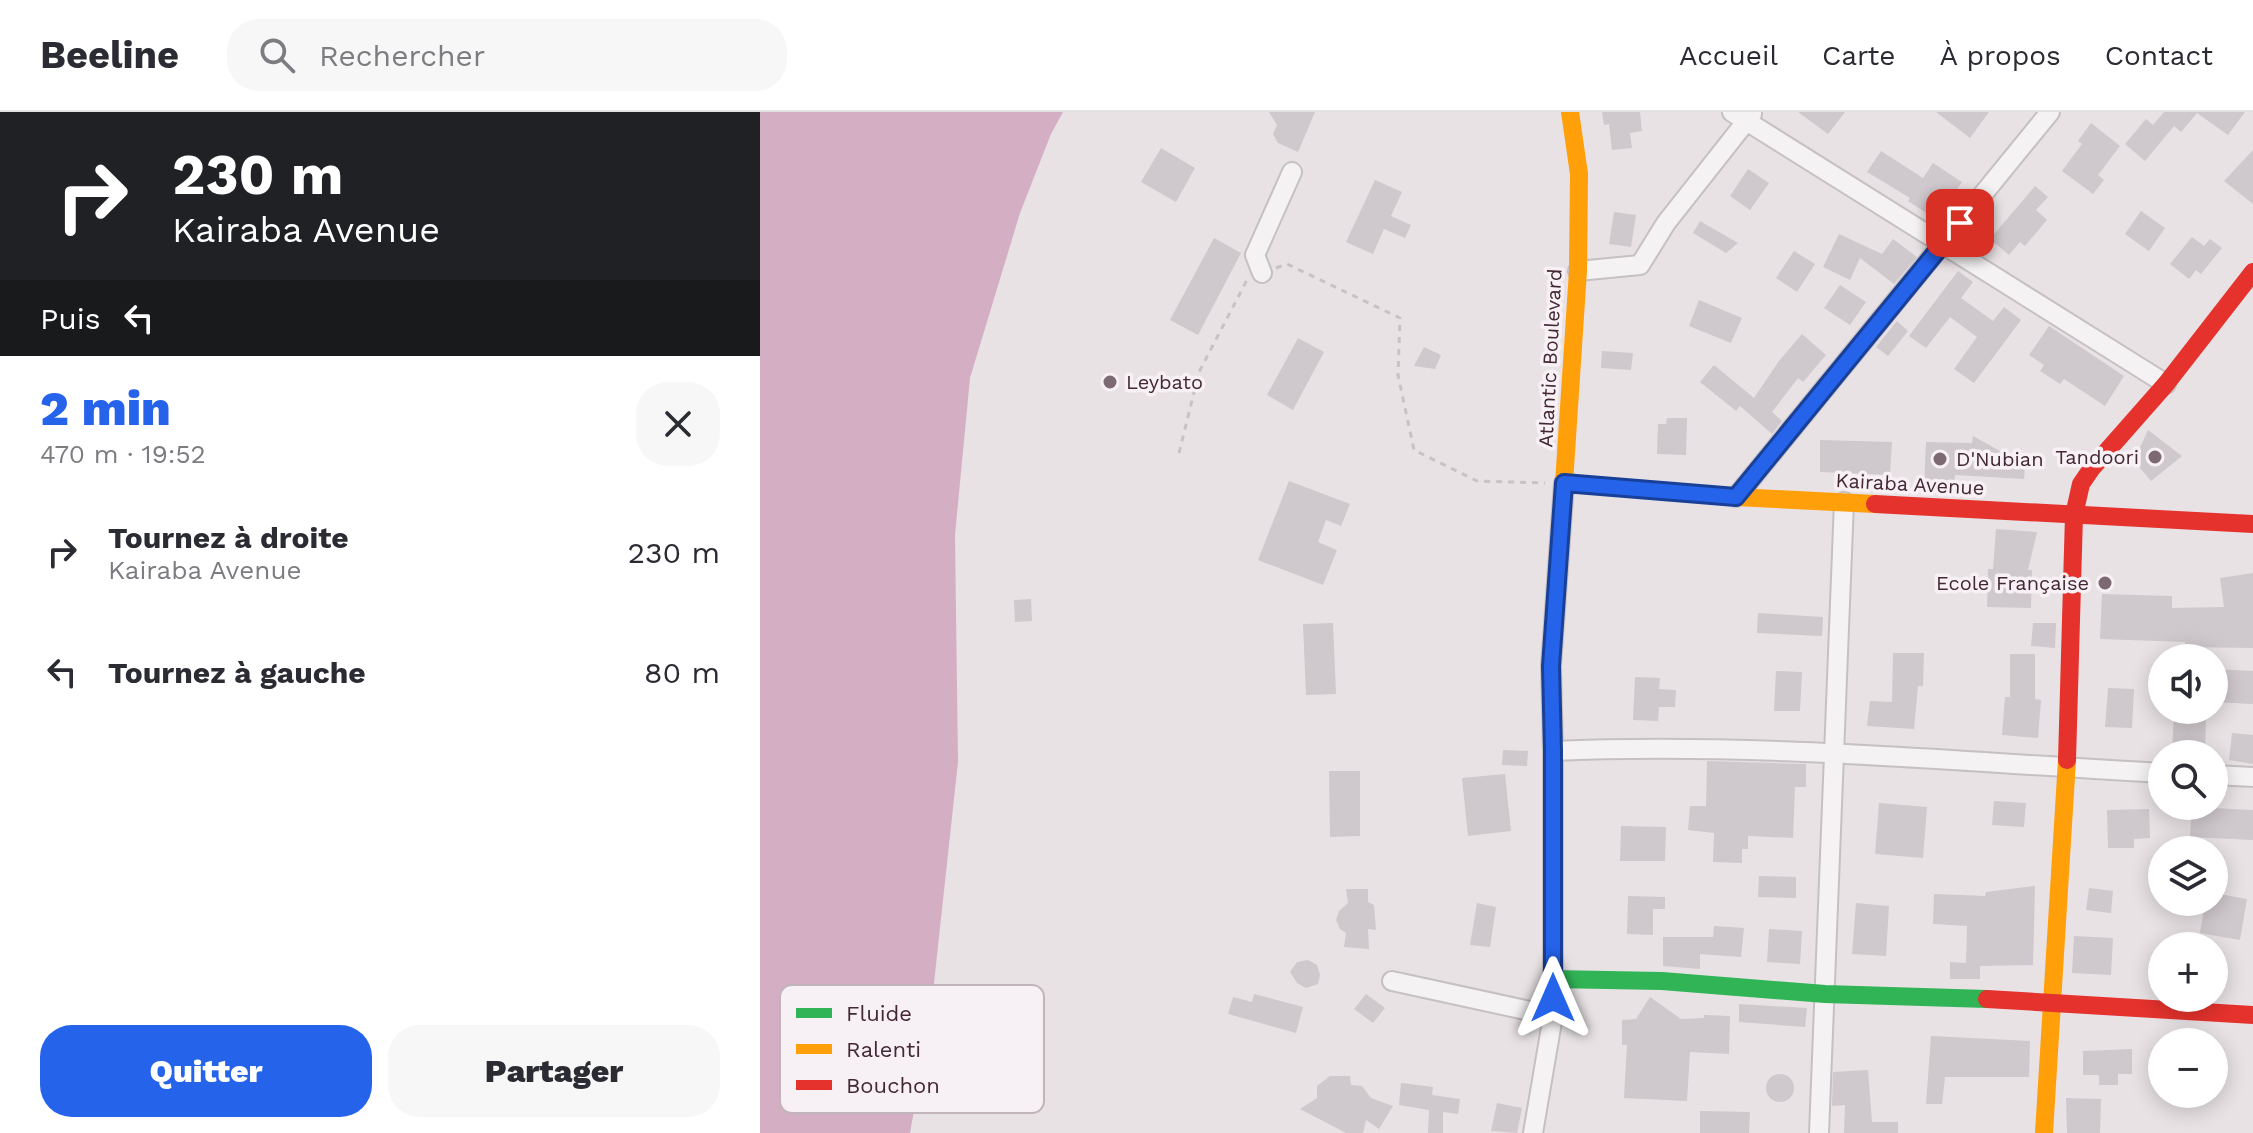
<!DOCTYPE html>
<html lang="fr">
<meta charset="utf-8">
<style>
body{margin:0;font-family:"Work Sans",sans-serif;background:#f7f7f7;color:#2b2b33;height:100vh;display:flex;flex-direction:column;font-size:30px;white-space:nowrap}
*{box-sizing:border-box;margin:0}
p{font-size:26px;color:#7c7c81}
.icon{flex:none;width:44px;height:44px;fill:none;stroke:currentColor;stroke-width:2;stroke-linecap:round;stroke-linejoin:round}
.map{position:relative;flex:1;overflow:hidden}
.sheet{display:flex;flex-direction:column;background:#fff;width:760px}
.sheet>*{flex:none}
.guide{background:#202124;color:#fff;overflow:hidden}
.fabs{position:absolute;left:1388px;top:532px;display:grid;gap:16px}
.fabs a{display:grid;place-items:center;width:80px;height:80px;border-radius:50%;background:#fff;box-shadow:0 4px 20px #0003;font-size:40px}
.pin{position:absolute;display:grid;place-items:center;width:68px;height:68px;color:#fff;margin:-34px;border-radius:16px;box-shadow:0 4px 12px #0006}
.me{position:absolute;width:88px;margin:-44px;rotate:0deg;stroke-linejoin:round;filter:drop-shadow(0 0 6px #0008)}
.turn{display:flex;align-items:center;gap:28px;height:168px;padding:0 40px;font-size:36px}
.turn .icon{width:104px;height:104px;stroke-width:2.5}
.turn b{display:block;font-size:56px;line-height:68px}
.then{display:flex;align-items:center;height:76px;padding:0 40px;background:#0003;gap:16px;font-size:30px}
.round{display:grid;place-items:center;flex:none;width:84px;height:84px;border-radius:32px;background:#f7f7f7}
.headline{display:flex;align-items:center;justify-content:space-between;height:136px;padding:0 40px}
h1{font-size:48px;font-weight:800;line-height:60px;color:#2563eb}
.button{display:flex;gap:16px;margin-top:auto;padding:16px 40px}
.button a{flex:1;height:92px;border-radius:32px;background:#2563eb;color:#fff;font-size:32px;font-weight:800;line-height:92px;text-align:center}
.button a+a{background:#f7f7f7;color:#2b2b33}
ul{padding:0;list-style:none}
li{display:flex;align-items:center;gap:24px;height:120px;padding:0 40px}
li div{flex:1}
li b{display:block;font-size:30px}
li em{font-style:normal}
header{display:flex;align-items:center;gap:48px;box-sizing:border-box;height:112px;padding:0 40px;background:#fff;border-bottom:2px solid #e1e1e2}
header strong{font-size:38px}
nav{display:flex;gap:44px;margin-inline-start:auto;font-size:28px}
.search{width:560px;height:72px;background:#f7f7f7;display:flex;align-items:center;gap:20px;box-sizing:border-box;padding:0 28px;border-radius:32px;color:#7c7c81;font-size:30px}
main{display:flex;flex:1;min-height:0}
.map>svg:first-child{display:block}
.water{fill:#d4afc4}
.building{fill:#cfc8cc}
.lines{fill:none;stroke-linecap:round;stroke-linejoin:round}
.street-casing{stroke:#c6c0c3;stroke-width:22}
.path{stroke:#c8c2c6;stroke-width:3;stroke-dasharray:6 6;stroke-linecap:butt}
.street{stroke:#f4f2f3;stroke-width:18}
.fast{stroke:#30b455;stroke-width:18}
.slow{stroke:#ff9f0a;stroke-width:18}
.jam{stroke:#e5322d;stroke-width:18}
.route-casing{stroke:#184099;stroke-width:20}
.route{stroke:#2563eb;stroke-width:14}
.poi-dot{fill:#7d6972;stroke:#f7f0f4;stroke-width:3}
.labels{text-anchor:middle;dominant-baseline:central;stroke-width:7;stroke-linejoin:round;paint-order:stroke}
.street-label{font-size:20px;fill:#432834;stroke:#f7f0f4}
.poi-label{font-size:20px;fill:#432834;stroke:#f7f0f4;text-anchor:start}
.key{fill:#f7f0f4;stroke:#c1b4ba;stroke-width:2}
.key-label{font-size:22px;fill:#432834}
</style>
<header>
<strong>Beeline</strong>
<div class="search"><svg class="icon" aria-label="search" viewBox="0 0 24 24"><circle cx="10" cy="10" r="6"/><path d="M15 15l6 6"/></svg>Rechercher</div>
<nav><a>Accueil</a><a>Carte</a><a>À propos</a><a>Contact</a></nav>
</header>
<main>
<section class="sheet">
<div class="guide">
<div class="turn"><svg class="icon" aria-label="right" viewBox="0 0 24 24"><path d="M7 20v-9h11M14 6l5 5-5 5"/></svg><div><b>230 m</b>Kairaba Avenue</div></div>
<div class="then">Puis<svg class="icon" aria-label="left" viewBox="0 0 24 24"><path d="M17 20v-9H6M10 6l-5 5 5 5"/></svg></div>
</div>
<div class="headline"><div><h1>2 min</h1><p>470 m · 19:52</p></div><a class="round"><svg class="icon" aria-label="close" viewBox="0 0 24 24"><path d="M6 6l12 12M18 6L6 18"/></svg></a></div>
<ul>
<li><svg class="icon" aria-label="right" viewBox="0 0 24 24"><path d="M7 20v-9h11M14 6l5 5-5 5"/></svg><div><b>Tournez à droite</b><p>Kairaba Avenue</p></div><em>230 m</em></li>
<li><svg class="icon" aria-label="left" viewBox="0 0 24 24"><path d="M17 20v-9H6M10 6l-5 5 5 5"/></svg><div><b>Tournez à gauche</b></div><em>80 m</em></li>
</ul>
<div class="button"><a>Quitter</a><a>Partager</a></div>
</section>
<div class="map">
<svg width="1493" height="1021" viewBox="0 0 1493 1021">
<rect width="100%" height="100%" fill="#e8e2e5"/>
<polygon class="water" points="0,0 303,0 291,22 260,101 210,266 195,423 198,650 170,908 150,1021 0,1021"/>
<g class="building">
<polygon points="509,0 555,0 538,40 518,31 513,22 517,13"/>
<polygon points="842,0 880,0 882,19 870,21 872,36 852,38 849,12 844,13"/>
<polygon points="1038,0 1085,0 1068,22"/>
<polygon points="1176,0 1229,0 1210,26"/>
<polygon points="1404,0 1485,0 1468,23 1437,1 1421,20 1414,14 1385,49 1365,32 1386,7 1393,13"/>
<polygon points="1331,11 1360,34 1338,63 1344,68 1333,82 1302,59 1322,32 1318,29"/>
<polygon points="401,36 435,56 416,90 381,70"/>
<polygon points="1493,38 1493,92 1464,69"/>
<polygon points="1121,39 1163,66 1173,51 1202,70 1177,108 1148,89 1150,86 1107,60"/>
<polygon points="988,57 1009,71 990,98 970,84"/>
<polygon points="615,68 642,80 631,104 651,113 645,126 624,117 613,142 586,130"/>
<polygon points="1275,74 1288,85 1276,98 1287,108 1265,134 1260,130 1249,143 1230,127"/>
<polygon points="1381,99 1405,116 1389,139 1365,122"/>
<polygon points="854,100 876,103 871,135 849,132"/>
<polygon points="940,109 978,131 966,141 933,121"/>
<polygon points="1079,122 1122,142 1133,127 1157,145 1134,172 1100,146 1090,168 1063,155"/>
<polygon points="1432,125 1444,134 1450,127 1462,136 1441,162 1436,158 1429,167 1410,152"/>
<polygon points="454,126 481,141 438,223 410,208"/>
<polygon points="1034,139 1055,152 1037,180 1016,166"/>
<polygon points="1198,159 1213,170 1201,186 1233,209 1244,195 1261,208 1214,271 1194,257 1217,225 1190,205 1166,236 1149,224"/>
<polygon points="1080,173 1106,190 1090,213 1064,196"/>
<polygon points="939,188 982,206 971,231 929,214"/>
<polygon points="1137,209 1148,219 1128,244 1116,235"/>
<polygon points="1289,214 1364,264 1345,294 1304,267 1300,272 1280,259 1284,253 1269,243"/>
<polygon points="1042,222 1066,243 1043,270 1038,266 1012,300 1022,309 1012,322 980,294 976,299 940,270 954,253 994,286 1019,249"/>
<polygon points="538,226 564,240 533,298 507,283"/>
<polygon points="664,235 681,243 675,257 654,254"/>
<polygon points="842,239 873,241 871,258 841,256"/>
<polygon points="907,306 927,306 926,343 897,342 898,312 906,312"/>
<polygon points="1388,318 1422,344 1391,369 1374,349"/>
<polygon points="1213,324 1265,353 1264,367 1195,363 1194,378 1164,377 1166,330 1212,331"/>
<polygon points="1060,328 1132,330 1130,363 1060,360"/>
<polygon points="529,369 590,392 581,414 566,408 558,430 577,438 563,473 498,448"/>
<polygon points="1236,417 1277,420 1268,458 1272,458 1271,496 1227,495 1228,457 1233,457"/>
<polygon points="1493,461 1493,536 1425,535 1425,530 1340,527 1342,482 1412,484 1412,496 1464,495 1460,466"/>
<polygon points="271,487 272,509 255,510 254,488"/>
<polygon points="998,501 1063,505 1062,524 997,521"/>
<polygon points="573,511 576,582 546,583 543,512"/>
<polygon points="1273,511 1296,511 1295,536 1271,534"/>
<polygon points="1133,541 1164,541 1163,574 1158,574 1154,617 1107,614 1110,589 1132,590"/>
<polygon points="1250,542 1275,542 1275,587 1281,588 1278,626 1242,623 1245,585 1250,585"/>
<polygon points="1454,557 1493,559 1493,592 1454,590"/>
<polygon points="1016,559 1042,560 1040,599 1014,599"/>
<polygon points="875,565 900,566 899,577 916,578 915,595 899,595 898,609 873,608"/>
<polygon points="1348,576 1374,577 1372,616 1345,615"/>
<polygon points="1414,600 1446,601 1445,642 1412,642"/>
<polygon points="1472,621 1493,623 1493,652 1469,648"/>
<polygon points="743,638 768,639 767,654 742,653"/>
<polygon points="947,649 1046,652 1046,675 1035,675 1033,726 988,724 988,737 982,737 982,751 953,750 954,721 928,718 930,694 946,694"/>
<polygon points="569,659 600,659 600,724 570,725"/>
<polygon points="745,662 751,719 708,724 702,666"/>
<polygon points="1234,689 1266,691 1264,715 1232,713"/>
<polygon points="1119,691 1167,695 1163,746 1115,742"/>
<polygon points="1432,695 1493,698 1493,728 1430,725"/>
<polygon points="1389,697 1390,726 1374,727 1374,736 1348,736 1347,698"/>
<polygon points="861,714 906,715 905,749 860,749"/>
<polygon points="999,764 1036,765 1036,786 998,785"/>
<polygon points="1275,774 1273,853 1220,854 1220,867 1190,867 1190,850 1206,851 1207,814 1173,812 1174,782 1225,784 1226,780"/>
<polygon points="1329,776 1353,779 1351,801 1326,798"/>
<polygon points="586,777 608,777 608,790 614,793 616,818 608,817 609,837 584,835 586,821 580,817 576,808 579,799 588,791"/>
<polygon points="1454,781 1487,787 1480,828 1440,821 1445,790 1454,790"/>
<polygon points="868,784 905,785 905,797 893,797 893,823 867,822"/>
<polygon points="717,791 736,795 730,835 710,833"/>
<polygon points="1096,791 1129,794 1126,844 1092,842"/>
<polygon points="954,814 984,816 981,845 940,842 940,857 903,854 903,825 953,825"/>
<polygon points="1009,817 1042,819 1040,852 1007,850"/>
<polygon points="1314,824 1353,826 1351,863 1312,861"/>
<polygon points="548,848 557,853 560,863 558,872 546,876 537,871 530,860 537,850"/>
<polygon points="494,882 543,895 536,921 468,902 473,885 492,890"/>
<polygon points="606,882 625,896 613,911 594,897"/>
<polygon points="890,885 921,907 944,906 944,903 970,904 969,942 930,940 927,989 864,986 867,933 862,933 862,908 876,907"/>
<polygon points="979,892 1047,896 1045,915 979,910"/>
<polygon points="1171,924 1270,929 1269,965 1185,965 1182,992 1166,992"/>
<polygon points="1372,937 1372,962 1358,962 1358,973 1339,973 1339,963 1323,963 1323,939"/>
<polygon points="1108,958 1112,1010 1138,1010 1138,1021 1084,1021 1085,993 1072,994 1073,960"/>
<circle cx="1020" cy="976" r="14"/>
<polygon points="570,964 590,964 591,973 602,974 611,986 633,994 619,1017 606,1008 603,1021 586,1021 540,997 557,986 557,974"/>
<polygon points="641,971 673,975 672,983 700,987 698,1002 683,1000 683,1021 668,1021 669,998 639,993"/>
<polygon points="1306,986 1341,987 1340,1021 1307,1021"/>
<polygon points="737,991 762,996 757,1021 731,1019"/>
<polygon points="940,999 990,1000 989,1021 940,1021"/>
</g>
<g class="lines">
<g class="street-casing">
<g id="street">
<polyline points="972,0 1406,272"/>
<polyline points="818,159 880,153 906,111 992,2"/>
<polyline points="502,161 495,143 532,60"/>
<polyline points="976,385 1290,0"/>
<path d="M793 639C997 630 1199 650 1402 661"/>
<polyline points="1454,663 1493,665"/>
<polyline points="632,869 793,904"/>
<polyline points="773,1021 793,904 793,639 791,554 804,371"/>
<polyline points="1059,1021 1084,390"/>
</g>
</g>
<g class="path">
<polyline points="516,156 527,152 640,206 638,263 654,338 717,369 785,371"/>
<polyline points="419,341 439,260 487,168"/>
</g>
<use href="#street" class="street"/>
<polyline class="fast" points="792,867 902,869 1065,882 1227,887"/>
<g class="slow">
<polyline points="810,0 819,62 818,159 804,371 976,385 1115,392"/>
<polyline points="1284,1021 1307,648"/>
</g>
<g class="jam">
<polyline points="1115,392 1493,412"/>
<polyline points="1307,648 1314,403 1321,372 1332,356 1406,272 1493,160"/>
<polyline points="1227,887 1493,903"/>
</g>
</g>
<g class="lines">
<g class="route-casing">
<polyline id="route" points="793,886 793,639 791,554 804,371 976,385 1200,111"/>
</g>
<use href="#route" class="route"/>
</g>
<g class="poi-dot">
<circle cx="350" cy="270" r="8"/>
<circle cx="1395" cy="345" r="8"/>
<circle cx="1180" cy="347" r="8"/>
<circle cx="1345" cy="471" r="8"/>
</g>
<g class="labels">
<g class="street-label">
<text transform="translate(790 246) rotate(-87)">Atlantic Boulevard</text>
<text transform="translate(1150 372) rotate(3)">Kairaba Avenue</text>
</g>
<g class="poi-label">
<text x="366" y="270">Leybato</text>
<text x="1379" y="345" text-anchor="end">Tandoori</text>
<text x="1196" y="347">D'Nubian</text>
<text x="1329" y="471" text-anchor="end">Ecole Française</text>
</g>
</g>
<rect x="20" y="873" width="264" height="128" rx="12" class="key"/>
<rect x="36" y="896" width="36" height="10" fill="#30b455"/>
<rect x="36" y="932" width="36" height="10" fill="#ff9f0a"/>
<rect x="36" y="968" width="36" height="10" fill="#e5322d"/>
<g class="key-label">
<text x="86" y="909">Fluide</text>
<text x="86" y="945">Ralenti</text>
<text x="86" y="981">Bouchon</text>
</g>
</svg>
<div class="fabs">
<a><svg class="icon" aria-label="sound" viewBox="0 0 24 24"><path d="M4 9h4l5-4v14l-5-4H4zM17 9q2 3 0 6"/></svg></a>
<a><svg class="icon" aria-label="search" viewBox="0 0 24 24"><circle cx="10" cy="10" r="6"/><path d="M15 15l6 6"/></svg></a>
<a><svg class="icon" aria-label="layers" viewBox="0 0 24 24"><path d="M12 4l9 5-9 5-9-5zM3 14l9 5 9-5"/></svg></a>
<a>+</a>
<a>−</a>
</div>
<div class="pin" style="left:1200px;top:111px;background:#d93025"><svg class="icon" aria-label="arrive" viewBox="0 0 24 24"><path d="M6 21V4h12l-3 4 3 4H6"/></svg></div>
<svg class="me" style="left:793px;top:886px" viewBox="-20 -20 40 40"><path d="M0-17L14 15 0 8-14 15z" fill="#2563eb" stroke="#fff" stroke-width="4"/></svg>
</div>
</main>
